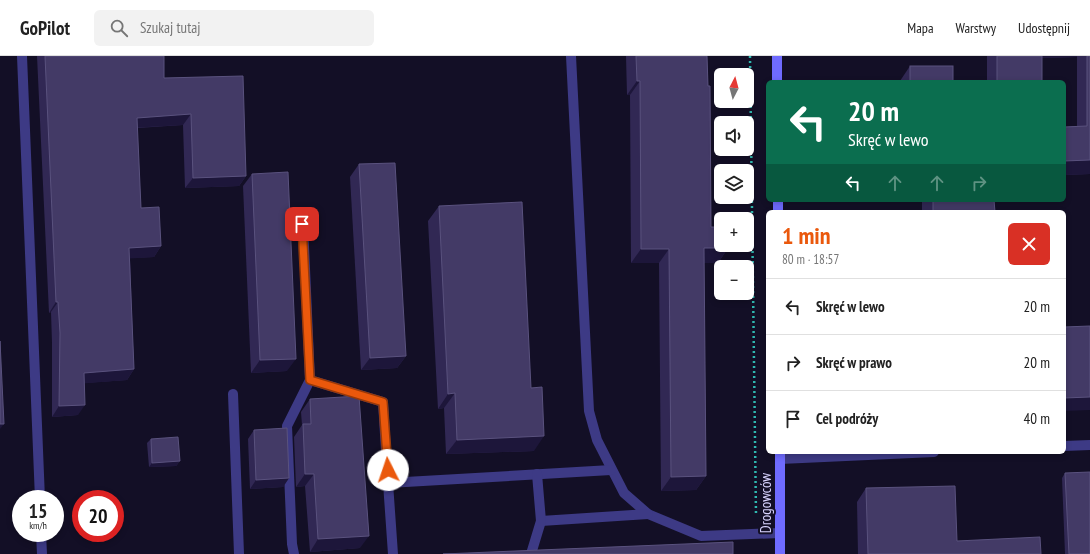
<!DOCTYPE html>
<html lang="pl">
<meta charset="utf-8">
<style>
body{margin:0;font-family:"PT Sans Narrow",sans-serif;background:#f2f2f2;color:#222;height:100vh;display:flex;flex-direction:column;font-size:15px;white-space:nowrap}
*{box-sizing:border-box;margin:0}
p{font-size:13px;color:#767676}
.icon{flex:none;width:22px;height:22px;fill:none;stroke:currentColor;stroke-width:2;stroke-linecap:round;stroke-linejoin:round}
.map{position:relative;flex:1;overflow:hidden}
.side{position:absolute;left:766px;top:154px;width:300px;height:244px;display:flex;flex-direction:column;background:#fff;border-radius:6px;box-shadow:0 2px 6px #0003}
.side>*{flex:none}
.guide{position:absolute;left:766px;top:24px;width:300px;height:122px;border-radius:6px;box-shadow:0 2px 6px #0003;background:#0b6e4f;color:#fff;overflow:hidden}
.needle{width:26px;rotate:6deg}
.tools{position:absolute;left:714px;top:12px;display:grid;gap:8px}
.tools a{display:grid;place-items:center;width:40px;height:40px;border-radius:6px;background:#fff;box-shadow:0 2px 6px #0003;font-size:20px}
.speed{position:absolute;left:12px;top:434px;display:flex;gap:8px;font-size:20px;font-weight:700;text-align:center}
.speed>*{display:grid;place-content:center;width:52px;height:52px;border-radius:50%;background:#fff;box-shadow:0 2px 6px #0003;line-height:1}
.speed small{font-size:10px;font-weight:400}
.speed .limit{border:6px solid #d22;background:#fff;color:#111}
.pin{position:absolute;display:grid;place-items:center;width:34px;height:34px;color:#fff;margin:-17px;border-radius:8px;box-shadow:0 2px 6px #0006}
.me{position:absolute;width:44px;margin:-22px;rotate:356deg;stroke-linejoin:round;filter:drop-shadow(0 0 3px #0008)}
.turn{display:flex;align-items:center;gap:14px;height:84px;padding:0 16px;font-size:18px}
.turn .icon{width:52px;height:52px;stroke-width:2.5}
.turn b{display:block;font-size:28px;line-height:34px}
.lanes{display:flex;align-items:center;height:38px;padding:0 16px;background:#0003;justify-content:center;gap:20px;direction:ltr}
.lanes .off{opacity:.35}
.round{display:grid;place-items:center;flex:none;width:42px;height:42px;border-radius:6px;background:#f2f2f2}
.head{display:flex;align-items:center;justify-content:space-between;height:68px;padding:0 16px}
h1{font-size:24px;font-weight:600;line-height:30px;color:#ea580c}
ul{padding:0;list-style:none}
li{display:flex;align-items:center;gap:12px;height:56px;padding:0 16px;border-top:1px solid #e0e0e0}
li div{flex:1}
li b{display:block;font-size:15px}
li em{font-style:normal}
header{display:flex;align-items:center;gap:24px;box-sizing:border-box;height:56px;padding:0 20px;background:#fff;border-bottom:1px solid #e0e0e0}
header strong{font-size:19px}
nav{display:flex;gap:22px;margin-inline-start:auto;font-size:14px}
.search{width:280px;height:36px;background:#f2f2f2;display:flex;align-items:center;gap:10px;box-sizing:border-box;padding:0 14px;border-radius:6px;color:#767676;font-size:15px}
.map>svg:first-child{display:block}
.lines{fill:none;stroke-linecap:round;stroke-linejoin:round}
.path{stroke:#2fb8b0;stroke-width:2.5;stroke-dasharray:2 3;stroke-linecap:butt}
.lane{stroke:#3d3a85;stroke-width:10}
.secondary{stroke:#6f6bff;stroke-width:10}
.wall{fill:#312854}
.shaded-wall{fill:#1d163a}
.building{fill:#433a66;stroke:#5a527e}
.route-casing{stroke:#983908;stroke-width:10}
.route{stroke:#ea580c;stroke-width:7}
.labels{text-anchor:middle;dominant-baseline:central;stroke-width:4;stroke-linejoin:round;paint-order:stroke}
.street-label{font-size:15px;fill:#d9d4ff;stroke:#130f26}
</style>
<header>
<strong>GoPilot</strong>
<div class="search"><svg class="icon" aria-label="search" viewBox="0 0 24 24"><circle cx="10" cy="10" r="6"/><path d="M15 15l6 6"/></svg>Szukaj tutaj</div>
<nav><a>Mapa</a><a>Warstwy</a><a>Udostępnij</a></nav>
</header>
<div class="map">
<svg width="1090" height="498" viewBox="0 0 1090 498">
<rect width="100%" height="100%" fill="#130f26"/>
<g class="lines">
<polyline class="path" points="750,0 756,459"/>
<g class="lane">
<polyline points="22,0 40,443"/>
<polyline points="571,0 589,355 597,384 624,437 648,458 701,480 780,477"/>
<polyline points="310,324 383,346 388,427 611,414"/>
<polyline points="233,338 239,498"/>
<polyline points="1064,390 1090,389"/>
<polyline points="780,403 934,396"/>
<polyline points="388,427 393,498"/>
<polyline points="541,465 648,458"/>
<polyline points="41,477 42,498"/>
<polyline points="294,498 292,488 287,370 310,324 303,168"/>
<polyline points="531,498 541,465 537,418"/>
</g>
<g class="secondary">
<polyline points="777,0 777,26"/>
<polyline points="778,144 778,156"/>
<polyline points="780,396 780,498"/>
</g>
</g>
<g class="wall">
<polygon points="37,0 164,0 164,22 246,120 239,130 185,132 183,69 137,72 141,152 161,190 154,201 130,202 134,313 127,324 84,327 78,359 52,361 52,287 51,256 49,257"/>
<polygon points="626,0 707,0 711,171 728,192 718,207 704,207 706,420 696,434 661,435 659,207 631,207 630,39 627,39"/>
<polygon points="987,0 1090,0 1090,118 1064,119 1064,71 1077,70 1077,1 1042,2 1042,26 987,26"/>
<polygon points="910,10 953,26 900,26 900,25"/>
<polygon points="359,108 406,300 397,312 361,314 350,121"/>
<polygon points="252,118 287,315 251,317 243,130"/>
<polygon points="922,144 994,144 995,156 922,156"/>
<polygon points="439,150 534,395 446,398 444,352 438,353 428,165"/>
<polygon points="310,343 360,492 310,496 305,430 296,431 294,381 302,369 301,356"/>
<polygon points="254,374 289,422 283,431 250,433 248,383"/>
<polygon points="151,383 180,405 176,410 149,411 147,387"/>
<polygon points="1065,417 1090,498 1065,498 1062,422"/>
<polygon points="866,432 957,485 1041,498 858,498 857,446"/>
</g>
<g class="shaded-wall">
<polygon points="1033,0 1077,0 1077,1 1032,2"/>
<polygon points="637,25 640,25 630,39 627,39"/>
<polygon points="191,58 183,69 129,72 137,62"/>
<polygon points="1090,104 1090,118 1064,119 1064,105"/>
<polygon points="246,120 239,130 185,132 193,122"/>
<polygon points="161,190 154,201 122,203 129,192"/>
<polygon points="704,192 728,192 718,207 694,207"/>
<polygon points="641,193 669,193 659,207 631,207"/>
<polygon points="56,246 58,246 51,256 49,257"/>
<polygon points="406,300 397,312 361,314 370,302"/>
<polygon points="296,303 287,315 251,317 260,304"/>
<polygon points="134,313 127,324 76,328 84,317"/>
<polygon points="455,337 444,352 438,353 448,338"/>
<polygon points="1090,341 1090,354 1064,355 1064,342"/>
<polygon points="85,349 78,359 52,361 59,350"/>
<polygon points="0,368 4,368 0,373"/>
<polygon points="544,380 534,395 446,398 457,384"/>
<polygon points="180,405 176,410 149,411 152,407"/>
<polygon points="305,418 314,418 305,430 296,431"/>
<polygon points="706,420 696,434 661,435 671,421"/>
<polygon points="289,422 283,431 250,433 256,424"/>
<polygon points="369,480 360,492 310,496 318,483"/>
</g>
<g class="building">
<polygon points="45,0 164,0 164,22 243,20 246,120 193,122 191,58 137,62 141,152 159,151 161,190 129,192 134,313 84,317 85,349 59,350 60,277 58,246 56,246"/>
<polygon points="636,0 707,0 708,30 710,30 711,171 721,171 721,189 728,189 728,192 704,192 706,420 671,421 669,193 641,193 640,25 637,25"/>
<rect x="997" y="0" width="45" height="26"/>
<polygon points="1087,0 1090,0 1090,104 1064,105 1064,71 1087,70"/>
<rect x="910" y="10" width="43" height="16"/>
<polygon points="395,107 406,300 370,302 359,108"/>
<polygon points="288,116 296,303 260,304 252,118"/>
<polygon points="933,144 994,144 995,156 933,156"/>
<polygon points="522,146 531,332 542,331 544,380 457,384 455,337 448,338 439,150"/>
<polygon points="1090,270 1090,341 1064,342 1064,271"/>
<polygon points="0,285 4,368 0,368"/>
<polygon points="359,340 369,480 318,483 314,418 305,418 303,368 311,368 310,343"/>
<polygon points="287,372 289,422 256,424 254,374"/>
<polygon points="178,381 180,405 152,407 151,383"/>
<polygon points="1090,416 1090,498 1069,498 1065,417"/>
<polygon points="955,430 957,485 1040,481 1041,498 868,498 866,432"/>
<polygon points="733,486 733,498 443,498"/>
</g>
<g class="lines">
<g class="route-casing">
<polyline id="route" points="302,168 310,324 383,346 388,414"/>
</g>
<use href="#route" class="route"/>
</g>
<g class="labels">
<g class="street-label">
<text transform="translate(765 447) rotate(-90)">Drogowców</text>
</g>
</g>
</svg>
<div class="tools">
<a><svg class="needle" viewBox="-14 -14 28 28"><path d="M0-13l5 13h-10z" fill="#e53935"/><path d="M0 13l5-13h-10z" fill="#767676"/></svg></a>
<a><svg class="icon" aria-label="sound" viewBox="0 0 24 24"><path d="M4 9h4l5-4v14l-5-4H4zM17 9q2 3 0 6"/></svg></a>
<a><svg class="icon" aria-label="layers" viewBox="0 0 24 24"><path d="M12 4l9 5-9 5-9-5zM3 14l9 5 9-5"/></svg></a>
<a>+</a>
<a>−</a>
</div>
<div class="speed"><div>15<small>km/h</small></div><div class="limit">20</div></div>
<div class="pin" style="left:302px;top:168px;background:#d93025"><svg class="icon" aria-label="arrive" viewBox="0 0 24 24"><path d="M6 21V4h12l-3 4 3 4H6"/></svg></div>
<svg class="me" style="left:388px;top:414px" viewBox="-20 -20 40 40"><circle r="19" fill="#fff"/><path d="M0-13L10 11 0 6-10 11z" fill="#ea580c"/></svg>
<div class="guide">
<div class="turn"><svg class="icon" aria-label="left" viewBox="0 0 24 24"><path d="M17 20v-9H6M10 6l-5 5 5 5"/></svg><div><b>20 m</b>Skręć w lewo</div></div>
<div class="lanes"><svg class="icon" aria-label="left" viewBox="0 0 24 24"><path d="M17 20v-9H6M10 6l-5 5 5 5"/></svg><svg class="icon off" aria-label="ahead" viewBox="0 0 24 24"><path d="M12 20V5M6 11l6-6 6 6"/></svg><svg class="icon off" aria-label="ahead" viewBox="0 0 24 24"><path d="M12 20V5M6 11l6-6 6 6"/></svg><svg class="icon off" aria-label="right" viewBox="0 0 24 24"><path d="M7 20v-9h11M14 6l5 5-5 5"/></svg></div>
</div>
<section class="side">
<div class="head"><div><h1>1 min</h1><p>80 m · 18:57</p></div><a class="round" style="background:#d93025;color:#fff"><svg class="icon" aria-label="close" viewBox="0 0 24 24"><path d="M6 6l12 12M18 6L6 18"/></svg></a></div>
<ul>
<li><svg class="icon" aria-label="left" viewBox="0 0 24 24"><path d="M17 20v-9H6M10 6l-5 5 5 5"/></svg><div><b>Skręć w lewo</b></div><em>20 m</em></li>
<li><svg class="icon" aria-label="right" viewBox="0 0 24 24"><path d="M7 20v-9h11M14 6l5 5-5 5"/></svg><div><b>Skręć w prawo</b></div><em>20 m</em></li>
<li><svg class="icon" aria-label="arrive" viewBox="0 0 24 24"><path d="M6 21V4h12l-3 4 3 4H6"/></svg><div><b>Cel podróży</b></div><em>40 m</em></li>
</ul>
</section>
</div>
